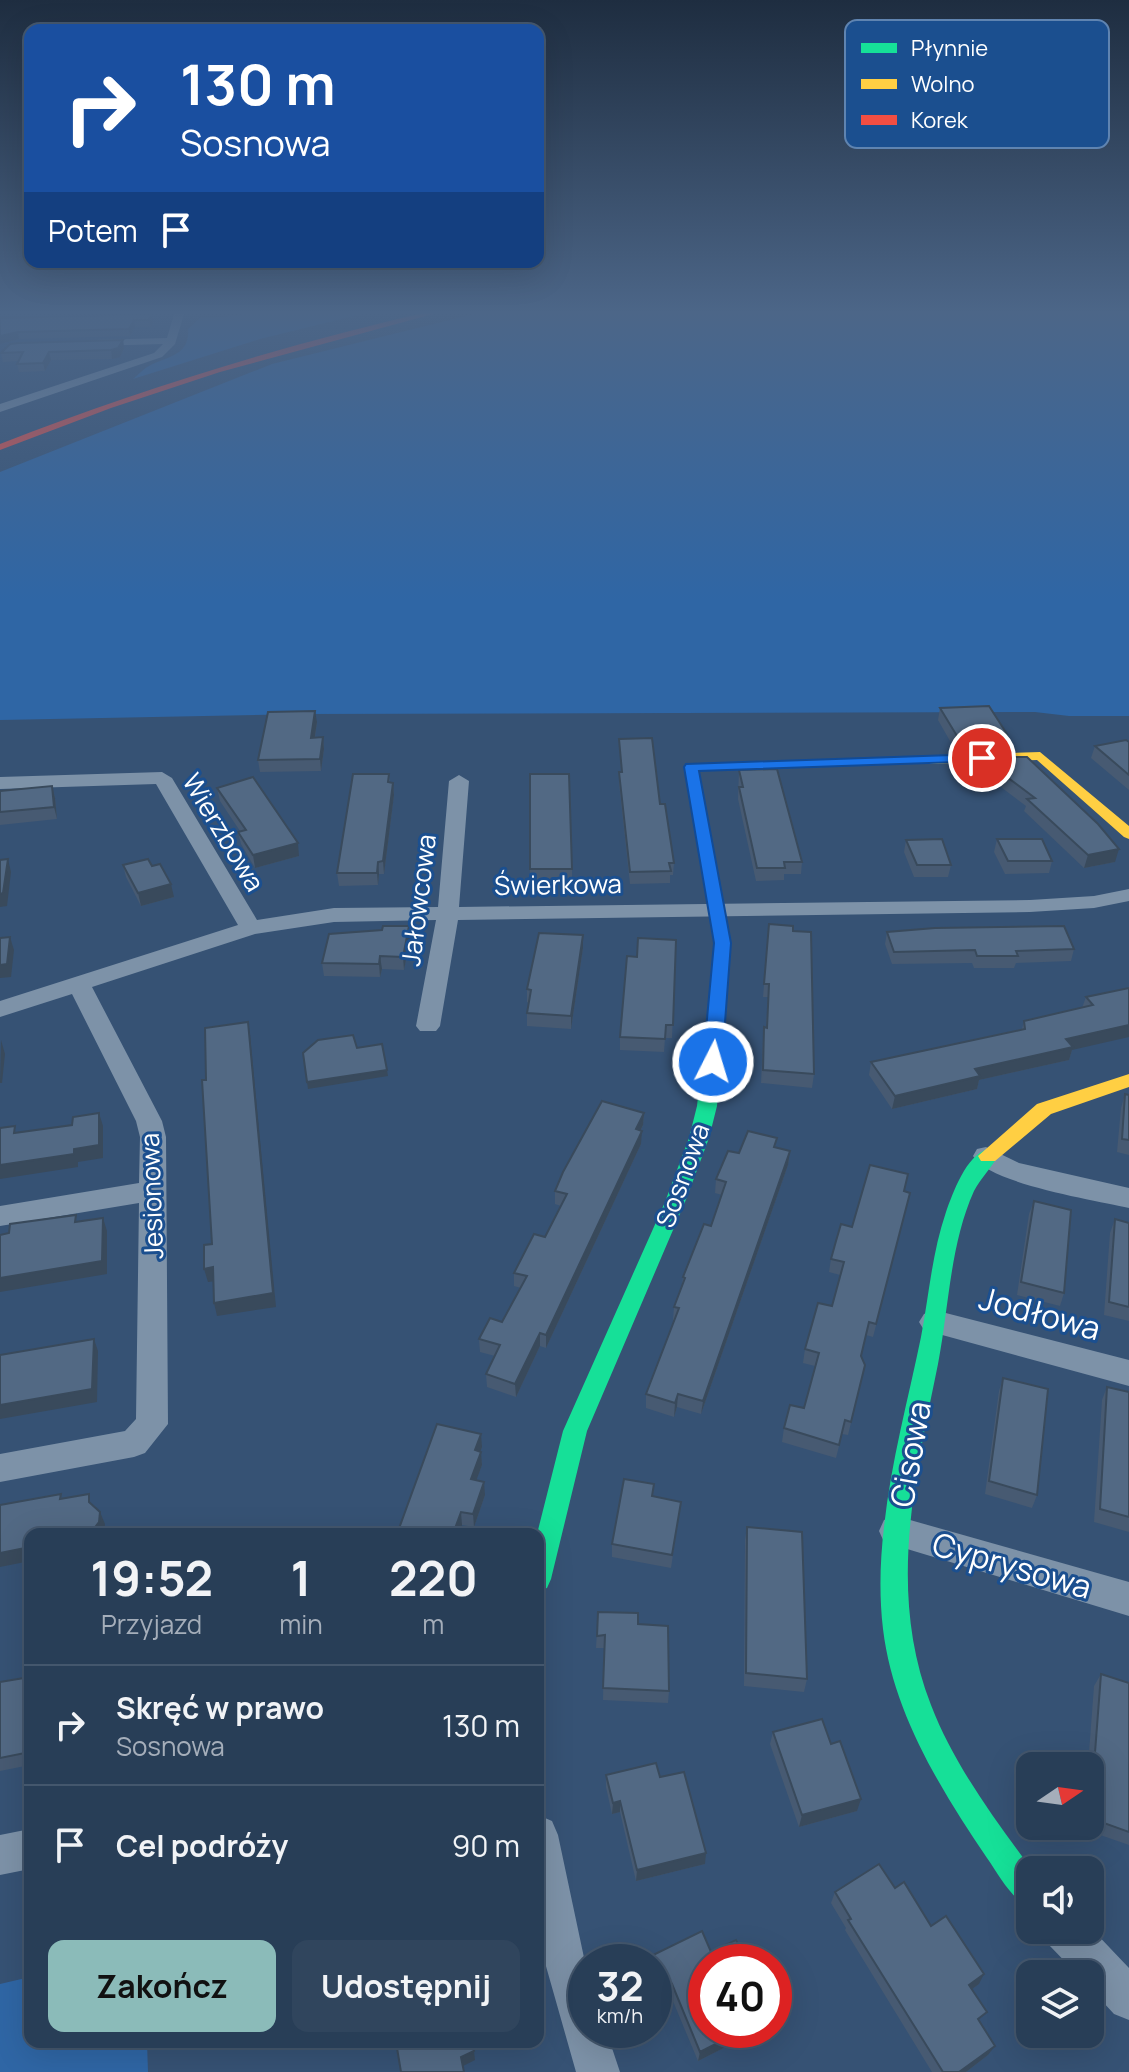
<!DOCTYPE html>
<html lang="pl">
<meta charset="utf-8">
<style>
body{margin:0;font-family:Manrope,sans-serif;background:#30455d;color:#f1f3f6;height:100vh;display:flex;flex-direction:column;font-size:30px;white-space:nowrap}
*{box-sizing:border-box;margin:0}
p{font-size:26px;color:#a5aeba}
.icon{flex:none;width:44px;height:44px;fill:none;stroke:currentColor;stroke-width:2;stroke-linecap:round;stroke-linejoin:round}
.map{position:relative;flex:1;overflow:hidden}
.panel{position:absolute;left:24px;top:1528px;width:520px;height:520px;display:flex;flex-direction:column;background:#283e57;border-radius:16px;box-shadow:0 8px 32px #0002,0 0 0 2px #44576d}
.panel>*{flex:none}
.hud{position:absolute;left:24px;top:24px;width:520px;height:244px;border-radius:16px;box-shadow:0 8px 32px #0002,0 0 0 2px #44576d;background:#1a4fa0;color:#fff;overflow:hidden}
.needle{width:52px;rotate:77deg}
.tools{position:absolute;left:1016px;top:1752px;display:grid;gap:16px}
.tools a{display:grid;place-items:center;width:88px;height:88px;border-radius:16px;background:#283e57;box-shadow:0 8px 32px #0002,0 0 0 2px #44576d;font-size:40px}
.speed{position:absolute;left:568px;top:1944px;display:flex;gap:16px;font-size:40px;font-weight:700;text-align:center}
.speed>*{display:grid;place-content:center;width:104px;height:104px;border-radius:50%;background:#283e57;box-shadow:0 8px 32px #0002,0 0 0 2px #44576d;line-height:1}
.speed small{font-size:20px;font-weight:400}
.speed .limit{border:12px solid #d22;background:#fff;color:#111}
.pin{position:absolute;display:grid;place-items:center;width:68px;height:68px;color:#fff;margin:-34px;border:4px solid #fff;border-radius:50%;box-shadow:0 2px 8px #0007}
.me{position:absolute;width:88px;margin:-44px;rotate:5deg;stroke-linejoin:round;filter:drop-shadow(0 0 6px #0008)}
.turn{display:flex;align-items:center;gap:28px;height:168px;padding:0 24px;font-size:36px}
.turn .icon{width:104px;height:104px;stroke-width:2.5}
.turn b{display:block;font-size:56px;line-height:68px}
.then{display:flex;align-items:center;height:76px;padding:0 24px;background:#0003;gap:16px;font-size:30px}
.eta{display:flex;justify-content:space-evenly;align-items:center;height:136px;text-align:center}
.eta b{font-size:48px;font-weight:700;line-height:56px}
.cta{display:flex;gap:16px;margin-top:auto;padding:16px 24px}
.cta a{flex:1;height:92px;border-radius:16px;background:#8bbbb9;color:#111;font-size:32px;font-weight:700;line-height:92px;text-align:center}
.cta a+a{background:#30455d;color:#f1f3f6}
ul{padding:0;list-style:none}
li{display:flex;align-items:center;gap:24px;height:120px;padding:0 24px;border-top:2px solid #44576d}
li div{flex:1}
li b{display:block;font-size:30px}
li em{font-style:normal}
.map>svg:first-child{display:block}
.green{fill:#2f66a5}
.lines{fill:none;stroke-linecap:round;stroke-linejoin:round}
.street{fill:#7d92a8;fill-rule:evenodd}
.fast{fill:#16e098;fill-rule:evenodd}
.slow{fill:#ffcf43;fill-rule:evenodd}
.jam{fill:#f24e42;fill-rule:evenodd}
.wall{fill:#475a72}
.shaded-wall{fill:#394a5c}
.building{fill:#526984;stroke:#394a5c;stroke-width:2}
.route{fill:#1a73e8;stroke:#114b97;stroke-width:2}
.labels{text-anchor:middle;dominant-baseline:central;stroke-width:6;stroke-linejoin:round;paint-order:stroke}
.street-label{font-size:26px;fill:#fff;stroke:#1b4f8f}
.near-street-label{font-size:32px;fill:#fff;stroke:#1b4f8f}
.key{fill:#1b4f8f;stroke:#5f84b1;stroke-width:2}
.key-label{font-size:22px;fill:#fff}
</style>
<div class="map">
<svg width="1129" height="2072" viewBox="0 0 1129 2072">
<rect width="100%" height="100%" fill="#365274"/>
<g class="green">
<path d="M252 311H374L260 339 133 379C138 375 143 369 149 366 167 356 190 356 188 329L200 318 236 316Z"/>
<polygon points="486,311 1129,311 1129,716 1069,716 1035,712 301,714 0,720 0,472 272,364"/>
<polygon points="30,1977 30,2042 147,2042 148,2072 0,2072 0,1984"/>
</g>
<g class="lines">
<g class="street">
<polygon points="175,311 185,311 175,344 162,357 0,412 0,404 154,353 163,344 93,346 88,343 93,340 167,338"/>
<polygon points="162,772 172,778 257,920 334,908 438,907 449,781 459,775 469,781 459,907 1030,900 1094,896 1129,889 1129,901 1094,908 1030,912 458,920 440,1026 436,1031 420,1031 416,1026 436,920 334,922 255,934 92,987 162,1121 166,1137 168,1424 145,1453 134,1457 0,1482 0,1454 125,1431 136,1419 139,1203 0,1226 0,1206 139,1183 140,1137 136,1121 72,994 0,1017 0,1001 238,925 156,784 0,789 0,777"/>
<path d="M986 1147 1019 1163 1129 1188V1208C1095 1200 989 1184 973 1156L977 1149Z"/>
<polygon points="934,1310 1129,1360 1129,1386 924,1330 919,1322 924,1314"/>
<polygon points="896,1516 1129,1582 1129,1616 884,1542 879,1531 884,1520"/>
<polygon points="538,1815 552,1821 558,1835 586,1967 586,2030 606,2030 620,2072 576,2072 538,1938"/>
<polygon points="30,1829 30,1869 0,1875 0,1835"/>
<polygon points="1090,1927 1129,1968 1129,2020 1114,2014 1090,1988 1090,1974 1077,1974 1049,1945 1043,1930 1090,1930"/>
</g>
<g class="fast">
<polygon points="718,913 726,918 731,943 717,1106 709,1138 685,1202 587,1431 551,1579 547,1588 538,1591 537,1534 563,1431 665,1202 689,1138 697,1106 715,943 710,918"/>
<path d="M988 1149 995 1151 998 1156C991 1168 981 1178 974 1191 950 1244 949 1307 938 1364 915 1477 887 1592 931 1705 954 1765 994 1818 1032 1870H1030V1907C1011 1899 999 1875 987 1858 941 1790 893 1713 883 1629 879 1595 880 1561 884 1527 891 1462 908 1400 921 1337 929 1295 932 1253 946 1212 953 1193 966 1155 988 1149Z"/>
</g>
<g class="slow">
<polygon points="1040,752 1129,826 1129,839 1124,837 1037,760 929,764 922,760 929,756"/>
<polygon points="1129,1074 1129,1087 1051,1114 995,1161 981,1161 978,1156 1037,1104"/>
</g>
<g class="jam">
<path d="M431 311H444L220 372 111 408 0 450V444C141 389 284 345 431 311Z"/>
<polygon points="929,756 936,760 934,763 699,771 726,918 724,921 712,921 684,767 686,764"/>
</g>
</g>
<g class="wall">
<polygon points="34,311 80,311 35,313"/>
<polygon points="152,314 153,322 151,327 135,327 130,336 19,339 0,344 0,318"/>
<polygon points="123,340 124,348 120,357 112,359 51,360 45,371 19,372 17,364 18,361 3,362 1,353"/>
<polygon points="940,708 1007,734 1004,746 954,748 938,720"/>
<polygon points="317,722 315,737 323,737 324,749 321,771 260,772 258,760"/>
<polygon points="619,739 660,804 674,863 673,875 670,875 670,883 630,884 619,783 619,772 621,772"/>
<polygon points="1129,742 1129,790 1091,758 1095,746"/>
<polygon points="980,757 1098,824 1115,862 1084,868 1024,811 1026,806 977,769"/>
<polygon points="739,770 802,862 801,874 784,874 784,880 756,881 738,799"/>
<polygon points="389,774 390,782 393,783 394,795 384,874 379,874 378,885 339,886 337,873"/>
<polygon points="530,774 572,869 572,882 530,882"/>
<polygon points="52,786 55,798 57,819 0,825 0,791"/>
<polygon points="217,788 299,856 255,868 241,844 238,832 240,831 220,801"/>
<polygon points="997,839 1052,861 1049,873 1005,874 994,852"/>
<polygon points="906,840 951,865 948,877 914,877 904,852"/>
<polygon points="123,865 152,866 174,897 141,906 126,877"/>
<polygon points="769,924 793,931 814,1074 812,1088 761,1083 763,1040 764,1027 766,1027 768,997 763,997"/>
<polygon points="382,930 410,939 404,970 382,969 380,977 324,976 322,963"/>
<polygon points="887,932 1074,949 1071,961 1016,963 1014,968 974,968 972,963 892,964 885,944"/>
<polygon points="676,940 672,1038 665,1038 664,1052 620,1050 620,1037 637,957"/>
<polygon points="583,948 571,1029 527,1026 527,1013 529,1003 527,1002 527,989"/>
<polygon points="1129,988 1072,1050 1069,1060 979,1080 977,1089 892,1109 869,1075 871,1062 1022,1029 1024,1021 1082,1008 1086,997"/>
<polygon points="1125,1094 1129,1095 1129,1155 1117,1152 1121,1108"/>
<polygon points="644,1113 643,1125 641,1130 641,1144 546,1348 540,1346 516,1397 487,1387 486,1374 495,1356 480,1352 479,1339 502,1322 521,1288 514,1286 514,1273 545,1237 561,1206 555,1204 555,1191"/>
<polygon points="777,1138 775,1147 790,1151 788,1165 701,1414 677,1407 674,1417 646,1408 646,1394 675,1321 673,1320 674,1307 682,1286 683,1277 711,1226 722,1195 715,1193 716,1179 739,1153"/>
<polygon points="904,1191 910,1193 873,1337 866,1335 861,1356 865,1365 848,1435 842,1434 836,1458 782,1442 784,1428 804,1408 815,1366 803,1363 805,1349 832,1306 840,1275 829,1272 831,1259"/>
<polygon points="1034,1201 1064,1293 1060,1306 1017,1295 1029,1214"/>
<polygon points="1115,1219 1129,1223 1129,1321 1104,1315 1110,1233"/>
<polygon points="1003,1378 1037,1495 1032,1508 985,1494 999,1391"/>
<polygon points="1107,1387 1129,1392 1129,1532 1094,1522 1102,1400"/>
<polygon points="482,1447 480,1451 482,1465 476,1480 485,1495 474,1527 462,1525 397,1534"/>
<polygon points="654,1484 653,1497 679,1515 671,1568 612,1557 612,1544"/>
<polygon points="747,1527 807,1679 804,1692 744,1686 745,1540"/>
<polygon points="598,1612 669,1691 668,1703 603,1700 604,1648 596,1648"/>
<polygon points="1101,1674 1129,1683 1129,1845 1083,1829 1083,1826 1090,1826 1090,1766 1088,1766 1094,1686"/>
<polygon points="30,1677 30,1765 0,1771 0,1682"/>
<polygon points="773,1732 831,1744 857,1811 799,1827 770,1744"/>
<polygon points="606,1775 705,1864 636,1881 620,1812 612,1814 606,1787"/>
<polygon points="895,1888 931,1926 979,1984 972,1989 988,2055 966,2072 932,2072 845,1930 846,1928 831,1903 835,1892"/>
<polygon points="651,1956 706,2030 759,2030 698,2061 670,1994 663,1998 654,1977 654,1962 650,1962"/>
</g>
<g class="shaded-wall">
<polygon points="152,314 153,322 151,327 149,320"/>
<polygon points="134,320 135,327 130,336 129,329"/>
<polygon points="18,332 19,339 0,344 0,336"/>
<polygon points="123,340 124,348 120,357 112,359 111,350"/>
<polygon points="49,352 51,360 45,371 43,363"/>
<polygon points="315,711 317,722 313,749 311,738"/>
<polygon points="323,737 324,749 321,771 320,759"/>
<polygon points="393,783 394,795 384,874 383,861"/>
<polygon points="52,786 55,798 57,819 54,807"/>
<polygon points="298,843 299,856 255,868 253,855"/>
<polygon points="1119,849 1115,862 1084,868 1088,855"/>
<polygon points="8,859 11,872 7,906 0,907 0,894"/>
<polygon points="378,862 379,874 378,885 377,873"/>
<polygon points="171,884 174,897 141,906 138,893"/>
<polygon points="409,926 410,939 404,970 403,957"/>
<polygon points="583,935 583,948 571,1029 571,1016"/>
<polygon points="10,937 14,950 11,977 0,978 0,965"/>
<polygon points="380,956 382,969 380,977 379,964"/>
<polygon points="248,1022 250,1035 276,1307 217,1316 214,1303"/>
<polygon points="1129,1025 1129,1037 1072,1050 1069,1060 979,1080 977,1089 892,1109 895,1096 1066,1039"/>
<polygon points="1,1040 5,1054 2,1083 0,1083"/>
<polygon points="387,1070 388,1076 308,1089 307,1082"/>
<polygon points="99,1113 103,1126 103,1158 78,1162 78,1167 0,1179 0,1165 74,1149"/>
<polygon points="644,1113 643,1125 635,1142 636,1129"/>
<polygon points="642,1131 641,1144 546,1348 546,1335"/>
<polygon points="790,1151 788,1165 701,1414 703,1401"/>
<polygon points="103,1218 107,1231 107,1274 0,1292 0,1278"/>
<polygon points="213,1267 217,1281 208,1282 204,1269"/>
<polygon points="540,1333 540,1346 516,1397 515,1384"/>
<polygon points="94,1339 98,1351 97,1402 0,1419 0,1405"/>
<polygon points="678,1394 677,1407 674,1417 675,1403"/>
<polygon points="481,1434 482,1447 476,1463 475,1450"/>
<polygon points="481,1452 482,1465 472,1492 471,1479"/>
<polygon points="484,1482 485,1495 474,1527 473,1514"/>
<polygon points="100,1512 105,1524 104,1534 90,1534"/>
<polygon points="461,1512 462,1525 459,1534 453,1534"/>
<polygon points="30,1547 30,1561 0,1567 0,1553"/>
<polygon points="861,1799 857,1811 799,1827 802,1815"/>
<polygon points="620,1801 620,1812 612,1814 613,1803"/>
<polygon points="706,1853 705,1864 636,1881 637,1870"/>
<polygon points="984,1974 979,1984 964,1995 969,1985"/>
<polygon points="672,1984 670,1994 663,1998 664,1988"/>
<polygon points="743,2030 759,2030 698,2061 700,2052"/>
<polygon points="995,2046 988,2055 966,2072 959,2072"/>
<polygon points="474,2051 475,2060 463,2066 461,2057"/>
</g>
<g class="building">
<polygon points="152,314 149,320 134,320 129,329 18,332 0,336 0,318"/>
<polygon points="123,340 118,348 111,350 49,352 43,363 17,364 23,352 1,353 10,344 18,343"/>
<polygon points="989,706 1007,734 957,736 940,708"/>
<polygon points="315,711 311,738 323,737 320,759 258,760 268,712"/>
<polygon points="652,738 660,804 665,804 674,863 669,863 671,871 630,872 619,772 622,772 619,739"/>
<polygon points="1126,740 1129,742 1129,775 1095,746"/>
<polygon points="980,757 1027,757 1098,824 1119,849 1088,855 1027,799 1035,798"/>
<polygon points="777,769 802,862 784,862 785,868 757,868 739,787 743,787 739,770"/>
<polygon points="353,774 389,774 388,782 393,783 383,861 378,862 377,873 337,873"/>
<polygon points="530,774 569,774 572,869 530,869"/>
<polygon points="253,777 298,843 253,855 238,832 246,830 217,788"/>
<polygon points="52,786 54,807 0,812 0,791"/>
<polygon points="942,839 951,865 917,865 906,840"/>
<polygon points="997,839 1042,839 1052,861 1008,861"/>
<polygon points="8,859 3,893 0,894 0,860"/>
<polygon points="148,859 152,866 160,864 171,884 138,893 123,865"/>
<polygon points="769,924 793,926 793,931 811,932 814,1074 763,1070 764,1027 767,1028 769,984 764,984"/>
<polygon points="383,926 409,926 403,957 380,956 379,964 322,963 329,934 382,930"/>
<polygon points="1064,926 1074,949 1016,951 1018,956 977,956 975,950 894,952 887,932 935,928"/>
<polygon points="539,933 583,935 571,1016 527,1013 531,990 527,989"/>
<polygon points="10,937 7,964 0,965 0,938"/>
<polygon points="638,938 676,940 673,1025 666,1025 665,1039 620,1037 627,956 637,957"/>
<polygon points="1129,988 1129,1025 1066,1039 1073,1047 975,1069 980,1076 895,1096 871,1062 1025,1029 1024,1021 1093,1005 1086,997"/>
<polygon points="248,1022 273,1293 214,1303 213,1267 204,1269 204,1245 212,1244 202,1080 206,1080 205,1028"/>
<polygon points="353,1035 357,1048 382,1044 387,1070 307,1082 303,1053 318,1040"/>
<polygon points="1125,1094 1129,1095 1129,1140 1122,1139"/>
<polygon points="602,1101 644,1113 636,1129 642,1131 546,1335 540,1333 515,1384 486,1374 500,1345 479,1339 490,1318 502,1322 527,1276 514,1273 534,1234 545,1237 567,1194 555,1191 563,1172"/>
<polygon points="99,1113 99,1145 74,1149 74,1154 0,1165 0,1128 15,1126 14,1133 72,1125 73,1117"/>
<polygon points="748,1131 777,1138 774,1147 790,1151 703,1401 678,1394 675,1403 646,1394 679,1308 674,1307 685,1278 683,1277 704,1224 711,1226 726,1182 716,1179 728,1151 739,1153"/>
<polygon points="870,1165 908,1174 904,1191 910,1193 876,1324 869,1322 861,1356 865,1365 851,1422 845,1420 839,1445 784,1428 790,1405 804,1408 819,1353 805,1349 818,1303 832,1306 844,1262 831,1259 836,1241 841,1224 852,1227"/>
<polygon points="1034,1201 1071,1210 1064,1293 1021,1282"/>
<polygon points="76,1215 75,1222 103,1218 102,1261 0,1278 0,1235 9,1233 10,1224"/>
<polygon points="1115,1219 1129,1223 1129,1307 1109,1302"/>
<polygon points="94,1339 92,1389 0,1405 0,1355"/>
<polygon points="1003,1378 1048,1389 1037,1495 989,1481"/>
<polygon points="1107,1387 1129,1392 1129,1517 1100,1509"/>
<polygon points="437,1424 481,1434 475,1450 481,1452 471,1479 484,1482 473,1514 461,1512 453,1534 397,1534"/>
<polygon points="624,1479 654,1484 652,1496 681,1502 672,1555 612,1544"/>
<polygon points="61,1494 60,1499 89,1494 89,1502 100,1512 99,1522 90,1534 30,1534 30,1547 0,1553 0,1505"/>
<polygon points="747,1527 802,1532 807,1679 746,1673"/>
<polygon points="598,1612 638,1613 638,1624 668,1626 669,1691 603,1688 605,1635 597,1636"/>
<polygon points="1101,1674 1129,1683 1129,1832 1090,1818"/>
<polygon points="30,1677 30,1752 0,1758 0,1682"/>
<polygon points="822,1719 831,1744 840,1741 861,1799 802,1815 773,1732"/>
<polygon points="656,1763 660,1777 684,1772 706,1853 637,1870 620,1801 613,1803 606,1775"/>
<polygon points="879,1864 895,1888 904,1882 931,1926 946,1916 984,1974 969,1985 987,2012 978,2019 995,2046 959,2072 943,2072 848,1920 851,1919 835,1892"/>
<polygon points="702,1931 711,1952 736,1940 746,1962 706,1962 706,2030 743,2030 700,2052 672,1984 664,1988 651,1956"/>
<polygon points="396,2042 472,2042 474,2051 461,2057 464,2072 401,2072"/>
</g>
<linearGradient id="sky" x2="0" y2="1"><stop stop-color="#1e2d40"/><stop offset="0.52" stop-color="#4c6688"/><stop offset="1" stop-color="#4c6688" stop-opacity="0"/></linearGradient>
<rect width="1129" height="601" fill="url(#sky)"/>
<polygon class="route" points="982,754 989,758 987,761 699,771 731,943 722,1062 713,1068 706,1067 703,1062 714,943 684,767 686,764"/>
<g class="labels">
<g class="street-label">
<text transform="translate(224 832) rotate(59)">Wierzbowa</text>
<text transform="translate(558 884) rotate(-1)">Świerkowa</text>
<text transform="translate(418 900) rotate(-83)">Jałowcowa</text>
<text transform="translate(682 1175) rotate(-70)">Sosnowa</text>
<text transform="translate(151 1196) rotate(-92)">Jesionowa</text>
</g>
<g class="near-street-label">
<text transform="translate(1040 1313) rotate(15)">Jodłowa</text>
<text transform="translate(910 1454) rotate(-80)">Cisowa</text>
<text transform="translate(1012 1565) rotate(16)">Cyprysowa</text>
</g>
</g>
<rect x="845" y="20" width="264" height="128" rx="12" class="key"/>
<rect x="861" y="43" width="36" height="10" fill="#16e098"/>
<rect x="861" y="79" width="36" height="10" fill="#ffcf43"/>
<rect x="861" y="115" width="36" height="10" fill="#f24e42"/>
<g class="key-label">
<text x="911" y="56">Płynnie</text>
<text x="911" y="92">Wolno</text>
<text x="911" y="128">Korek</text>
</g>
</svg>
<div class="tools">
<a><svg class="needle" viewBox="-14 -14 28 28"><path d="M0-13l5 13h-10z" fill="#e53935"/><path d="M0 13l5-13h-10z" fill="#a5aeba"/></svg></a>
<a><svg class="icon" aria-label="sound" viewBox="0 0 24 24"><path d="M4 9h4l5-4v14l-5-4H4zM17 9q2 3 0 6"/></svg></a>
<a><svg class="icon" aria-label="layers" viewBox="0 0 24 24"><path d="M12 4l9 5-9 5-9-5zM3 14l9 5 9-5"/></svg></a>
</div>
<div class="speed"><div>32<small>km/h</small></div><div class="limit">40</div></div>
<div class="pin" style="left:982px;top:758px;background:#d93025"><svg class="icon" aria-label="arrive" viewBox="0 0 24 24"><path d="M6 21V4h12l-3 4 3 4H6"/></svg></div>
<svg class="me" style="left:713px;top:1062px" viewBox="-20 -20 40 40"><circle r="17" fill="#1a73e8" stroke="#fff" stroke-width="3"/><path d="M0-11L8 9 0 5-8 9z" fill="#fff"/></svg>
<div class="hud">
<div class="turn"><svg class="icon" aria-label="right" viewBox="0 0 24 24"><path d="M7 20v-9h11M14 6l5 5-5 5"/></svg><div><b>130 m</b>Sosnowa</div></div>
<div class="then">Potem<svg class="icon" aria-label="arrive" viewBox="0 0 24 24"><path d="M6 21V4h12l-3 4 3 4H6"/></svg></div>
</div>
<section class="panel">
<div class="eta">
<div><b>19:52</b><p>Przyjazd</p></div>
<div><b>1</b><p>min</p></div>
<div><b>220</b><p>m</p></div>
</div>
<ul>
<li><svg class="icon" aria-label="right" viewBox="0 0 24 24"><path d="M7 20v-9h11M14 6l5 5-5 5"/></svg><div><b>Skręć w prawo</b><p>Sosnowa</p></div><em>130 m</em></li>
<li><svg class="icon" aria-label="arrive" viewBox="0 0 24 24"><path d="M6 21V4h12l-3 4 3 4H6"/></svg><div><b>Cel podróży</b></div><em>90 m</em></li>
</ul>
<div class="cta"><a>Zakończ</a><a>Udostępnij</a></div>
</section>
</div>
